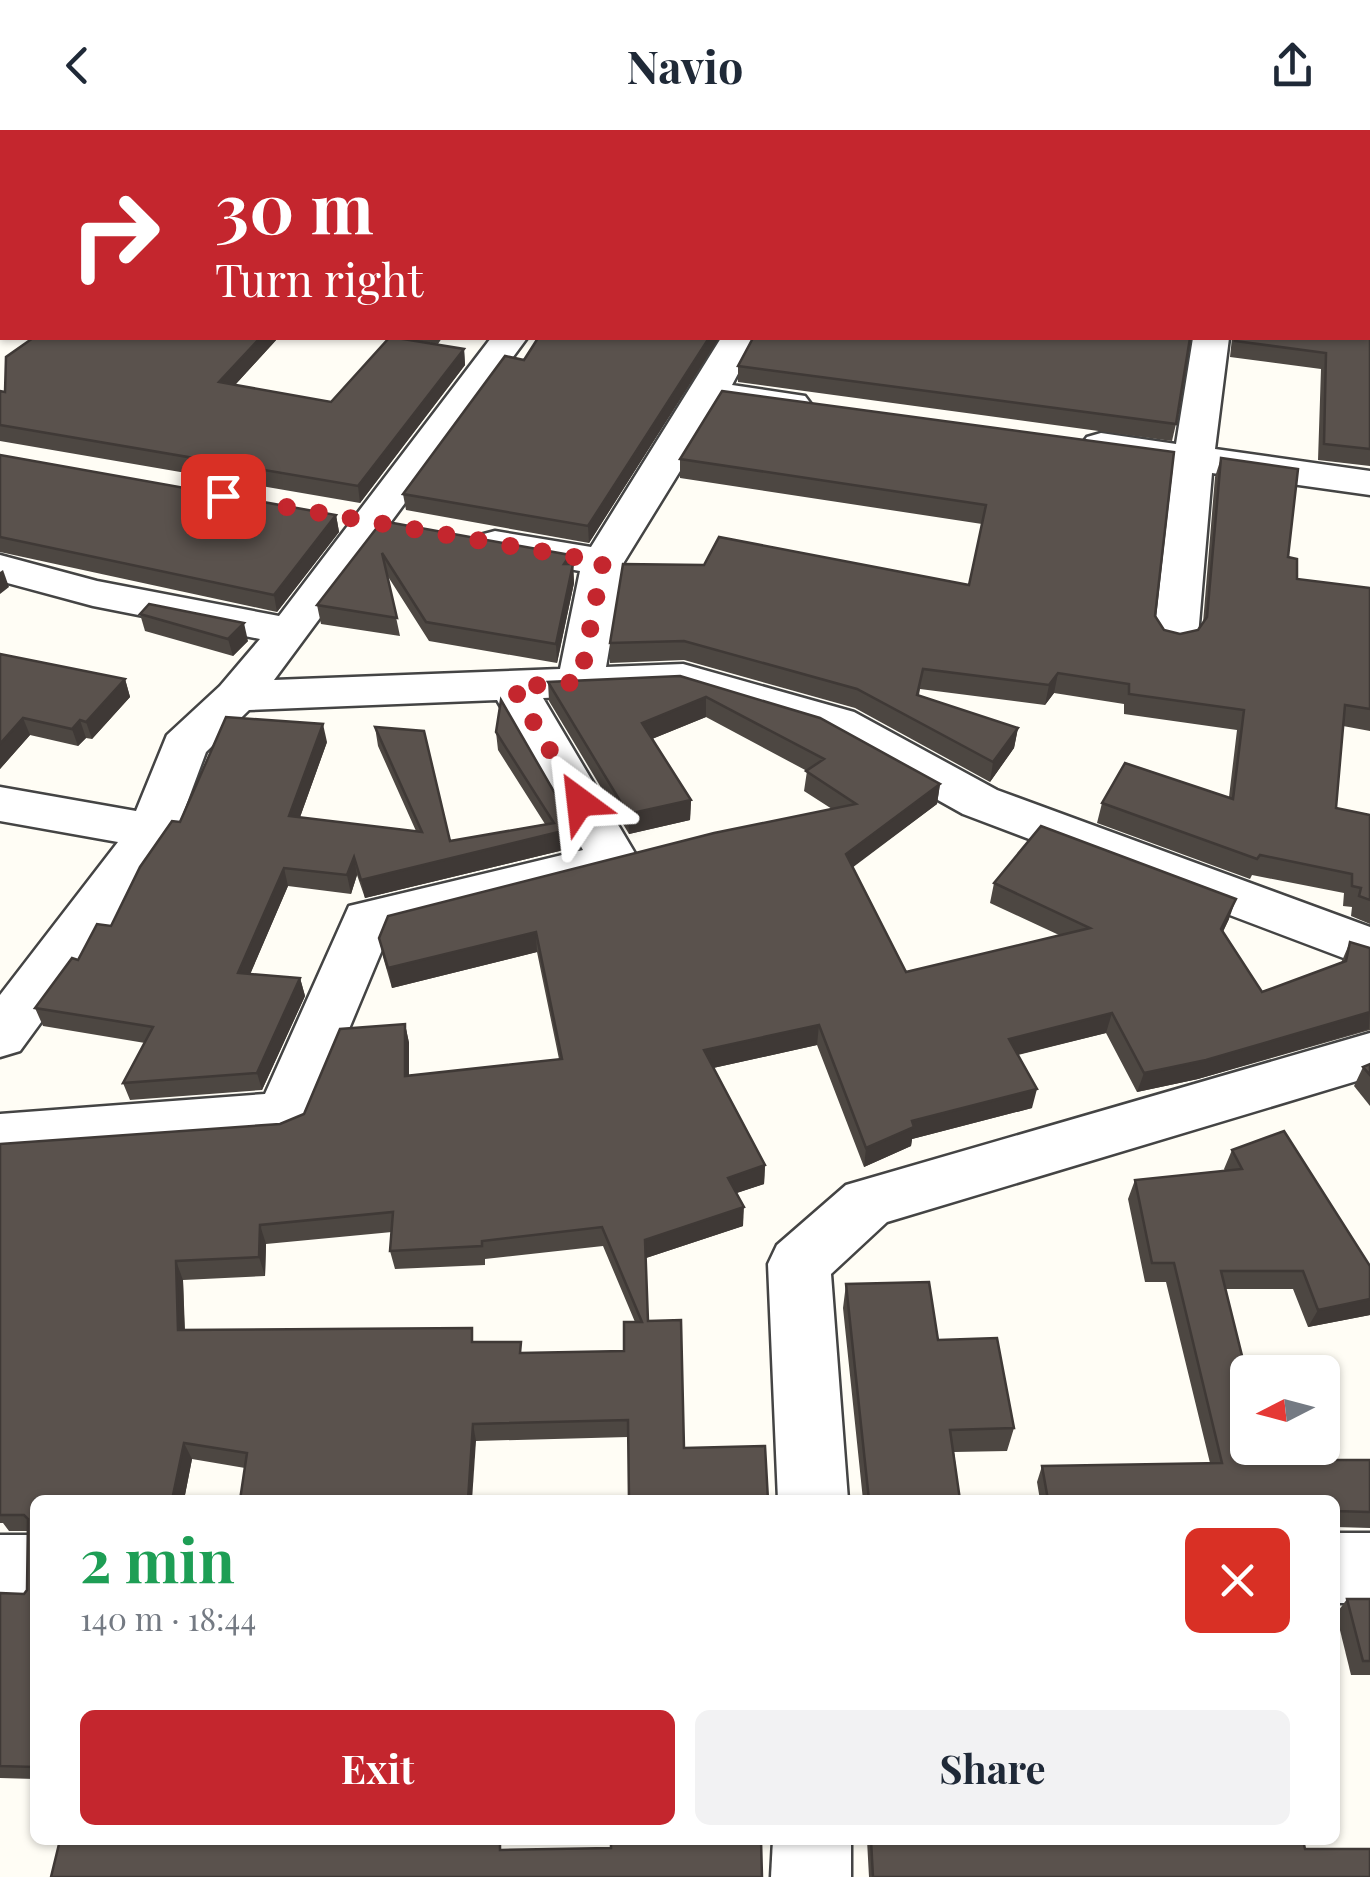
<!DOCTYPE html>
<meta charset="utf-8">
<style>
body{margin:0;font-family:"Playfair Display",serif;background:#f2f2f3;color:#1f2937;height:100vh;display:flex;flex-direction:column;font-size:38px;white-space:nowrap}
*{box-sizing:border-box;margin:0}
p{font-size:32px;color:#747a83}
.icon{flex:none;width:55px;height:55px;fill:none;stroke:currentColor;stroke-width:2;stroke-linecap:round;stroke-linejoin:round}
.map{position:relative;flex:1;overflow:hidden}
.details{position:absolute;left:30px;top:1365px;width:1310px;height:350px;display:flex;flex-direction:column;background:#fff;border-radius:15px;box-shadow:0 2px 8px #0004}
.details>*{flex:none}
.guide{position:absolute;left:0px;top:0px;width:1370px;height:210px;box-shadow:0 2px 8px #0004;background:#c4262e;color:#fff;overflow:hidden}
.needle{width:65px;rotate:264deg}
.tools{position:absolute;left:1230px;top:1225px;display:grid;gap:20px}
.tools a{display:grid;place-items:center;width:110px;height:110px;border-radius:15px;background:#fff;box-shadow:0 2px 8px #0004;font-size:50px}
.pin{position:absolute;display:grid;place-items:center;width:85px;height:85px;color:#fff;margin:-42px;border-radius:20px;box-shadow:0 5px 15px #0006}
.me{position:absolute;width:110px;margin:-55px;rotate:330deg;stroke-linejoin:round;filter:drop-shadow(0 0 8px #0008)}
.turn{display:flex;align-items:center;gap:35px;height:210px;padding:0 50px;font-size:45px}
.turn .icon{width:130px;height:130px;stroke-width:2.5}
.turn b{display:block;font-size:70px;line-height:85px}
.round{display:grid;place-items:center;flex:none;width:105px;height:105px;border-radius:15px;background:#f2f2f3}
.head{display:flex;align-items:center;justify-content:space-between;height:170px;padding:0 50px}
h1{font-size:60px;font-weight:700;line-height:75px;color:#1e9e55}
.action{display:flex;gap:20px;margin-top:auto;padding:20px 50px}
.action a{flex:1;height:115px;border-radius:15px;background:#c4262e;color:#fff;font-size:40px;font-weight:700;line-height:115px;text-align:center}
.action a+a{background:#f2f2f3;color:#1f2937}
header{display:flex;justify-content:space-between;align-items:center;height:130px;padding:0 50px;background:#fff;font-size:45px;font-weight:700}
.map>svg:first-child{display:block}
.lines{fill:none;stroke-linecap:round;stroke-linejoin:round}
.minor-casing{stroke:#444;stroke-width:5}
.minor{fill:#fff;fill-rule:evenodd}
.wall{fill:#4d4742;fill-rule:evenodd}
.shaded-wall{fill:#3f3936}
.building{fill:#5a524d;stroke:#3f3936;stroke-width:2.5;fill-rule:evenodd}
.route{stroke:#c4262e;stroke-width:18;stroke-dasharray:0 32.4}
</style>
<header><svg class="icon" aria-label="back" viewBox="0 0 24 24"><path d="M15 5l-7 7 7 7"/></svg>Navio<svg class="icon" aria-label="share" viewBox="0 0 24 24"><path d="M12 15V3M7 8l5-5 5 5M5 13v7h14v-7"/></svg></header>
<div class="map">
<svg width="1370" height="1747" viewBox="0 0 1370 1747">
<rect width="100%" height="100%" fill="#fffdf5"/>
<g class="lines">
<g class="minor-casing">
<g id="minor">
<polygon points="491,208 527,208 274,550 560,539 580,441 480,423 474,414 480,405 495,401 591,417 721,208 757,208 732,255 805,266 811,274 805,282 792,285 720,276 624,432 606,537 683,534 854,582 997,660 1370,797 1370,838 963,684 820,604 681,562 543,568 639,730 632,743 389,803 306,1002 285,1009 0,1032 0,984 265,964 349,776 583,720 497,570 249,580 206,622 172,713 20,921 0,927 0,865 118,712 0,691 0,657 136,681 167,605 220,556 260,509 93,476 0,451 0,425 97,451 279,486"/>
<polygon points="1193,208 1229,208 1215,319 1370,341 1370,365 1212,343 1198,506 1192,516 1176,520 1160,516 1154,506 1173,337 1087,323 1081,315 1087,307 1101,303 1176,314"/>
<polygon points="1370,903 1370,947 887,1092 831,1144 848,1370 778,1370 768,1134 777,1115 846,1055"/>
<rect x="1335" y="1403" width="35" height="70"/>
<rect x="0" y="1405" width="35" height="70"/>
<polygon points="773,1710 851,1710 851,1747 771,1747"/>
</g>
</g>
<use href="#minor" class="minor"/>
</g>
<g class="wall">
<polygon points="0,0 1370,0 1370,336 1318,330 1321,239 1230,227 1232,208 1368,208 1368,2 2,2 2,181 0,181"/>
<polygon points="33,208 278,208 235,255 331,272 464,219 465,235 360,373 0,311 0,261 5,262"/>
<polygon points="398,208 442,208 438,214"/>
<polygon points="538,208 719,208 589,413 406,380 403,364 524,230"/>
<polygon points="738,236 1176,294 1172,311 738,252"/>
<polygon points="1174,322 1155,486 1164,500 1180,504 1198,500 1203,493 1215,347 1221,328 1288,427 1297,449 1370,458 1370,601 1343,596 1336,678 1370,685 1370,794 1351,786 1352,777 1343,776 1344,763 1252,745 1250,749 1097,693 1102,673 1229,667 1237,600 1124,584 1124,574 1054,563 1045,575 920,559 919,565 1018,598 1014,618 990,652 855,578 684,530 610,533 610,513 969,455 982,394 680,348 680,329"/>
<polygon points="0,325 336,385 339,402 277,482 0,422"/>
<polygon points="382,391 573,434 574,453 557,533 429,511 387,445 400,506 321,494 317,475"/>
<polygon points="140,484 248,511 233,526 145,501"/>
<polygon points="0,524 125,549 130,567 92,609 86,608 78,616 30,605 0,639"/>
<path d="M680 546 940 654 937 674 852 737 906 842 1059 805 990 773 994 753 1229 789 1223 802 1262 862 1341 833 1350 812 1370 818V900L1198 949 1137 962 1106 903 1018 925 1032 978 912 1009 911 1016 864 1037 817 915 713 938 765 1035 764 1054 736 1063 743 1096 646 1128 648 1191 684 1318 768 1370 628 1307 476 1311 245 1338 192 1329 184 1370H35V1649L0 1648V1463L24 1464 27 1460 28 1401H9L3 1393H0V1014L280 994 304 984 405 894 409 913V946L559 929 537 822 392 858 383 827 379 808 832 679 804 661 807 641 706 587 652 609 691 670 690 690 629 704 549 571 548 552ZM392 1102 390 1121 395 1139 485 1135V1129L603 1116 635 1192 624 1221 522 1223 475 1212 185 1200 183 1150 265 1146 266 1114Z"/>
<polygon points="375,597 450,711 545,694 498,620 496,602 575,698 576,717 365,768 357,745 351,764 288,756 250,844 300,848 305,866 262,960 130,970 123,953 145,913 43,896 35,878 78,830 111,796 180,692 327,612 300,687 416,701 378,616"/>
<polygon points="1370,934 1370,976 1354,956 1363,937"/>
<polygon points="1232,1020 1370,1136 1370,1185 1308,1197 1293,1159 1225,1159 1267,1330 1370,1330 1370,1398 1335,1397 1335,1370 1040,1370 1037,1352 1042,1336 1210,1333 1166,1152 1145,1152 1128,1069 1135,1050 1225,1041 1224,1039"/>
<polygon points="846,1154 938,1210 1014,1298 1007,1321 954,1322 960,1370 863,1370 843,1178"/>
<polygon points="1347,1469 1370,1469 1370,1545 1351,1545 1336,1484"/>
<polygon points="867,1710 1303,1710 1305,1719 1370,1747 869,1747"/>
</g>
<g class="shaded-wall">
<rect x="0" y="164" width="2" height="17"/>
<polygon points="260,208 278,208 223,268 219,252"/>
<polygon points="709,208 719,208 589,413 588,396"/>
<polygon points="464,219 465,235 360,373 358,356"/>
<polygon points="336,385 339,402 277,482 274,465"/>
<polygon points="570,425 571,442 573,434 574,453 557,533 556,514 564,434"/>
<polygon points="3,440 9,457 0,464 0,442"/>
<polygon points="244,493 248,511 233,526 228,509"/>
<polygon points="1058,543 1054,563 1045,575 1049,555"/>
<polygon points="125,549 130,567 92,609 86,592"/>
<polygon points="706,567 706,587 642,613 642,593"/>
<polygon points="23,588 30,605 0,639 0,614"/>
<polygon points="80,590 86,608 78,616 72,599"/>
<polygon points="323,594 327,612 294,704 289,686"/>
<polygon points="1018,598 1014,618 990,652 993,632"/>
<polygon points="940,654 937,674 844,744 846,724"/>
<polygon points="691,670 690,690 629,704 628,684"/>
<polygon points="575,698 576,717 365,768 361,750"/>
<polygon points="354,727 357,745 351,764 347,745"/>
<polygon points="284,738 288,756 243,861 238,843"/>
<polygon points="1236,769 1229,789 1214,819 1221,799"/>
<polygon points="536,802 537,822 392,858 388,838"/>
<polygon points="300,848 305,866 262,960 257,943"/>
<polygon points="1370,882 1369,899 1198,949 1137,962 1144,943"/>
<polygon points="1112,883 1106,903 1004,928 1009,909"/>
<polygon points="405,894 409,913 409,966 405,946"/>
<polygon points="819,895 817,915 704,940 704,920"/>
<polygon points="1037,959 1032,978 912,1009 911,1016 864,1037 866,1018 912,991"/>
<polygon points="765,1035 764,1054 728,1066 728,1048"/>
<polygon points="744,1077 743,1096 646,1128 645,1110"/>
<polygon points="260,1095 266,1114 265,1146 259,1127"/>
<polygon points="176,1131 183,1150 185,1218 178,1200"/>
<polygon points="1370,1169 1370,1185 1308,1197 1318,1180"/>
<polygon points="473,1294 476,1311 472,1370 468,1370"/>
<polygon points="184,1313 192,1329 184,1370 172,1370"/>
</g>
<g class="building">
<polygon points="0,0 1370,0 1370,319 1324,314 1326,223 1235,211 1235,208 1368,208 1368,2 2,2 2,164 0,164"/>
<polygon points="33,208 260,208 219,252 331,272 389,208 397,208 464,219 358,356 0,295 0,261 5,262 6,227"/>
<polygon points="538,208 709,208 588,396 403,364 505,226 524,230"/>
<polygon points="753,208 1190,208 1176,294 738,236"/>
<polygon points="722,261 1174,322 1155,486 1164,500 1180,504 1198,500 1207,487 1221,328 1298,339 1288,427 1297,429 1297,449 1370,458 1370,579 1345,575 1336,678 1370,685 1370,770 1359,766 1361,758 1352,756 1352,744 1260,725 1257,729 1102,673 1125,633 1233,669 1244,580 1129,564 1129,554 1058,543 1049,555 923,539 917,565 1018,598 993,632 857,559 684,511 610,513 623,434 704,435 719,407 969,455 986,375 680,329"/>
<polygon points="0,325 336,385 274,465 0,407"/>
<polygon points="382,391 570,425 564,434 573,434 556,514 426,492 382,423 397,488 317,475"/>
<polygon points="149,474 244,493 228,509 140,484"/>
<polygon points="0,524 125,549 86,592 80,590 72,599 23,588 0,614"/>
<path d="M680 546 820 588 940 654 846 724 906 842 1090 798 994 753 1041 696 1236 769 1221 799 1262 862 1346 831 1350 812 1370 818V882L1206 930 1144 943 1112 883 1009 909 1037 959 912 991 914 997 866 1018 819 895 704 920 765 1035 728 1048 744 1077 645 1110 648 1191 681 1190 684 1318 765 1316 768 1370H629L628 1290 473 1294 468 1370H240L247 1323 184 1313 172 1370H35V1637L0 1636V1463L24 1464 27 1460 28 1389 24 1385H0V1014L280 994 304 984 340 899 405 894V946L562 929 536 802 388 838 379 808 388 786 714 703 856 674 806 641 824 629 706 567 642 593 691 670 628 684 548 552ZM393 1082 390 1121 482 1116V1111L602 1097 642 1192H624V1221L520 1223 521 1212H472V1198L178 1200 176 1131 259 1127 260 1095Z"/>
<polygon points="501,570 575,698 361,750 354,727 347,745 284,738 238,843 300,848 257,943 123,953 153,897 35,878 72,828 78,830 97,794 111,796 140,737 172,691 180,692 226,587 323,594 289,686 422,702 375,597 424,601 450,711 554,693 496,602"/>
<polygon points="1370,934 1370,945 1363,937"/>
<polygon points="1284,1001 1370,1136 1370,1169 1318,1180 1303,1141 1221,1141 1248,1250 1248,1318 1264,1318 1267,1330 1370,1330 1370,1382 1335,1381 1335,1370 1048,1370 1042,1336 1222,1333 1174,1133 1152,1133 1135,1050 1242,1039 1232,1020"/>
<polygon points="929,1152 938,1210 997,1208 1014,1298 950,1300 960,1370 869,1370 846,1154"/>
<polygon points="1347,1469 1370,1469 1370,1531 1363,1531"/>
<polygon points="60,1710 500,1710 500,1720 611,1718 611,1710 761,1710 762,1747 51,1747"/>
<polygon points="871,1710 1303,1710 1305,1719 1370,1719 1370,1747 873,1747"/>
</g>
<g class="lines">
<polyline class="route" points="223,366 603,432 580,552 513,557 580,672"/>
</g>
</svg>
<div class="tools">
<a><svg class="needle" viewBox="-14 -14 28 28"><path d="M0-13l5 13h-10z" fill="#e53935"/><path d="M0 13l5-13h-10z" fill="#747a83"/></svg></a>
</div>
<div class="pin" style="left:223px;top:366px;background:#d93025"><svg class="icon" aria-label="arrive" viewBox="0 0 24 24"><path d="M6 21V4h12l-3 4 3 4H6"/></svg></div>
<svg class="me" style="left:580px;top:672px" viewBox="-20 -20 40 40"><path d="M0-17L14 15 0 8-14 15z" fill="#c4262e" stroke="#fff" stroke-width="4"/></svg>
<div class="guide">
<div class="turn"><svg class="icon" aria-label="right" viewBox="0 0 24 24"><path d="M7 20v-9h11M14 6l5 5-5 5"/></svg><div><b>30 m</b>Turn right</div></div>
</div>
<section class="details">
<div class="head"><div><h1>2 min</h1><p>140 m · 18:44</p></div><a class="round" style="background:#d93025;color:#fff"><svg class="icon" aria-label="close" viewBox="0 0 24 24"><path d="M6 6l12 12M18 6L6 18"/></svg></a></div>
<div class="action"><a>Exit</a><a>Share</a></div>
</section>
</div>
